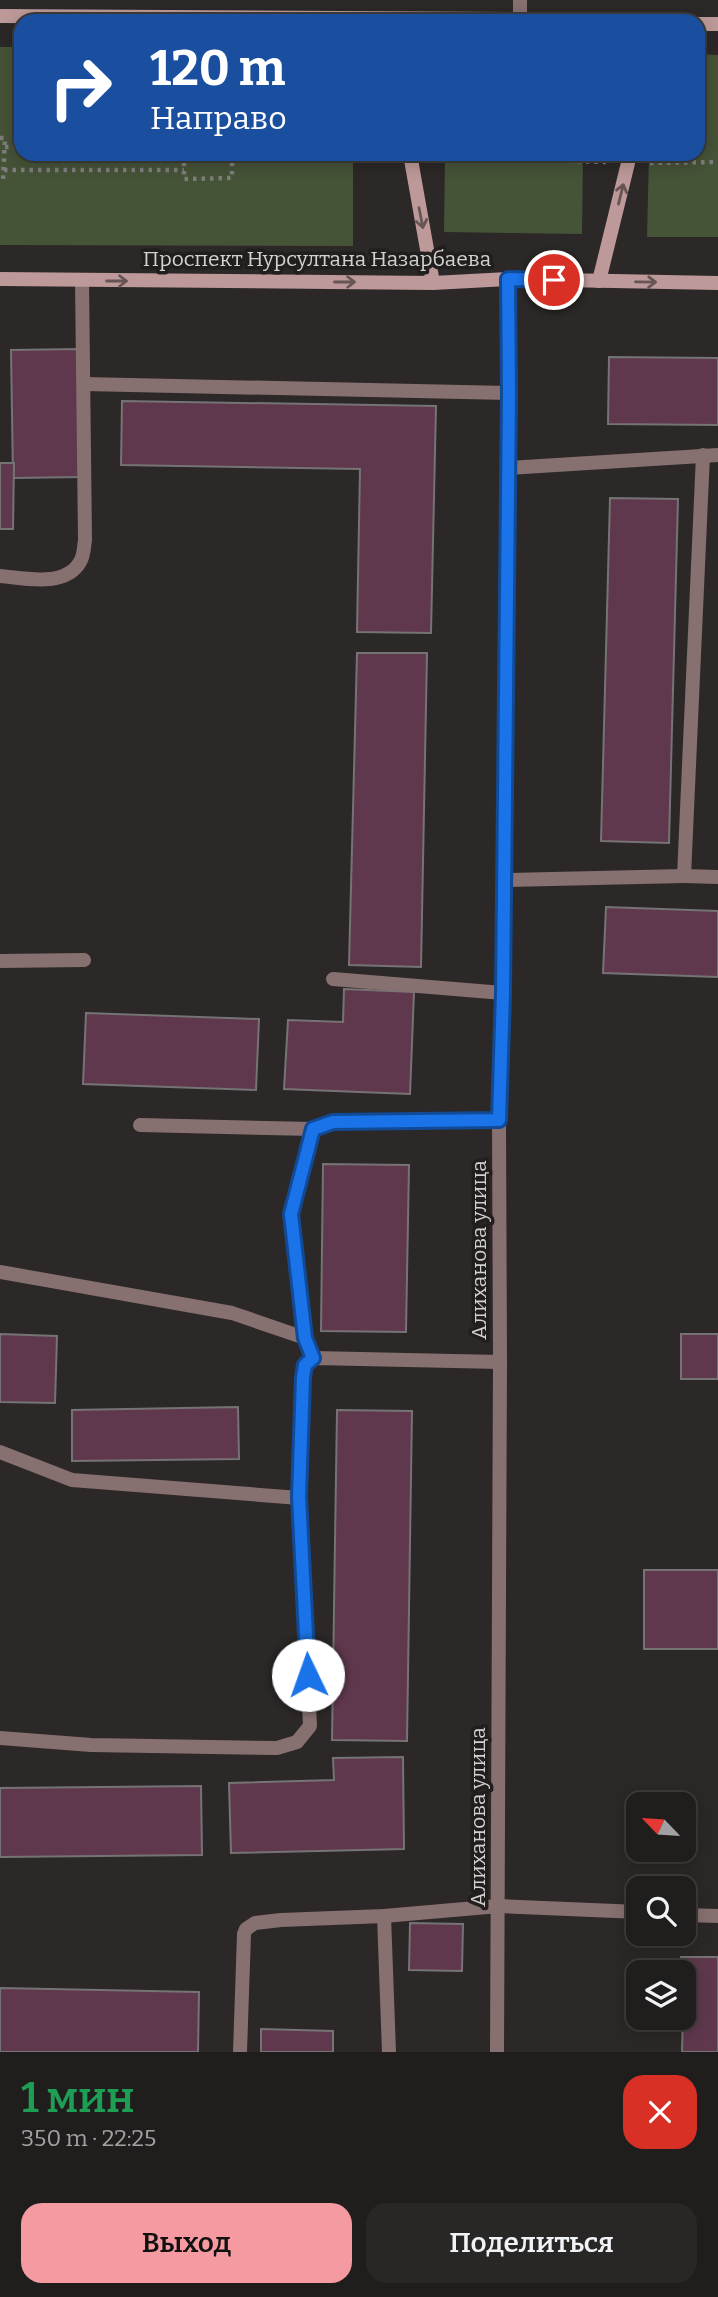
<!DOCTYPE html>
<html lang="ru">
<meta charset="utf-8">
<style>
body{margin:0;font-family:Bitter,serif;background:#282726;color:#f1f3f6;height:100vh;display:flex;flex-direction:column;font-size:26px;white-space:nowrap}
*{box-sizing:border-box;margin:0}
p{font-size:23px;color:#a2a2a4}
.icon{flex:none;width:38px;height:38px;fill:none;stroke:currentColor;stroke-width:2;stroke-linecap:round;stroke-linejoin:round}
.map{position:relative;height:2052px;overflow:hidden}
.panel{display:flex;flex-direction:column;background:#201e1d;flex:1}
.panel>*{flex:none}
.guide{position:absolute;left:14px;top:14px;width:691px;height:147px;border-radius:21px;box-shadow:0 4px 18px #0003,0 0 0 2px #3d3c3b;background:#1a4fa0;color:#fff;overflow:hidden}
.needle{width:46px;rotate:295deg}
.controls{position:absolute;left:626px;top:1792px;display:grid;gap:14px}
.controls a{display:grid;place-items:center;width:70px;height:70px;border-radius:14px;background:#201e1d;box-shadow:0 4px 18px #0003,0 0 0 2px #3d3c3b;font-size:35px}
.pin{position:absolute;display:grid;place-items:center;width:60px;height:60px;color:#fff;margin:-30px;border:4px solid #fff;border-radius:50%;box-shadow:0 2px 7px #0007}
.me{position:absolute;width:77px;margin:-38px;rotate:357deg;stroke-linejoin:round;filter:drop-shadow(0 0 5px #0008)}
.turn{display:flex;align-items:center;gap:24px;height:147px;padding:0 21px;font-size:32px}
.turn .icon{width:91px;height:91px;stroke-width:2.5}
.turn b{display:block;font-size:49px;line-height:60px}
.round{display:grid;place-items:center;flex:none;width:74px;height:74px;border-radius:21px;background:#282726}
.headline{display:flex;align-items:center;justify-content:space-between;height:119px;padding:0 21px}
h1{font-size:42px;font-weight:600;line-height:52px;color:#1e9e55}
.primary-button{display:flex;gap:14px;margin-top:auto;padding:14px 21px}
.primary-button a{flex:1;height:80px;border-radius:21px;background:#f49aa0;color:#111;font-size:28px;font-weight:600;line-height:80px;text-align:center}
.primary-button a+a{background:#282726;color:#f1f3f6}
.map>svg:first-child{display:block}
.green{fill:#455337}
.building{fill:#5f384d;stroke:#767375;stroke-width:2}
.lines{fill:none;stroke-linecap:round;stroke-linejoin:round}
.path{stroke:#7f7d7c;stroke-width:4.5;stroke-dasharray:3.5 5;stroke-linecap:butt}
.service{stroke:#877070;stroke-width:14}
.minor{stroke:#877070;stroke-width:14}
.tertiary{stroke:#877070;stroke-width:14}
.secondary{stroke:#bd9999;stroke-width:14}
.oneway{stroke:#675555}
.route-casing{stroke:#114b97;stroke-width:18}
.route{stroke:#1a73e8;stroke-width:12}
.labels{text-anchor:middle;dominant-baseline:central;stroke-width:7;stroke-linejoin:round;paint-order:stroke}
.street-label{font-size:21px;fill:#d3d1d0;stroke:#211e1d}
</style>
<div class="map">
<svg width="718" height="2052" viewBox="0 0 718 2052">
<rect width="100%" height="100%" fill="#2b2827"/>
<g class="green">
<polygon points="0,47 21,47 21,154 353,154 353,246 0,245"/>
<polygon points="698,54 718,55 718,237 647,237 649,154 698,154"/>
<polygon points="445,154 583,154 582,234 444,232"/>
</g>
<g class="building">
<polygon points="79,349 81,477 13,478 11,350"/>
<polygon points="609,357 718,358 718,425 608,424"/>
<polygon points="122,401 436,406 431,633 357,632 360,469 121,465"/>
<polygon points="0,463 14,463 13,529 0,529"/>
<polygon points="610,498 678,499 669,843 601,841"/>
<polygon points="357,653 427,653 421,967 349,965"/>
<polygon points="606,907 718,911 718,977 603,973"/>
<polygon points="344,989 414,992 410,1094 284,1089 288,1020 343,1022"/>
<polygon points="86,1013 259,1019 256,1090 83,1084"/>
<polygon points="323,1164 409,1165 406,1332 321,1331"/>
<polygon points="0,1334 57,1336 55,1403 0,1402"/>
<rect x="681" y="1334" width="37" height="45"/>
<polygon points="238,1407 239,1459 72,1461 72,1410"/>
<polygon points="337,1410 412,1411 407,1741 332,1740"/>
<rect x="644" y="1570" width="74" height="79"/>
<polygon points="403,1757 404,1849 231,1853 229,1783 334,1780 333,1758"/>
<polygon points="201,1786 202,1855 0,1857 0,1788"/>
<polygon points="410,1923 463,1924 462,1971 409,1970"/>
<polygon points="681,1957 718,1957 718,2052 682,2052 684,1972 682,1972"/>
<polygon points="0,1988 199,1992 198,2052 0,2052"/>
<polygon points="261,2029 333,2031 333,2052 261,2052"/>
</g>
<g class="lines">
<g class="path">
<polyline points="0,138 5,138 3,180 0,180"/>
<polyline points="5,147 21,147"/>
<polyline points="184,154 184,179 232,178 232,154"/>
<polyline points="433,157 606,162"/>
<polyline points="232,161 389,157"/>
<polyline points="650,163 718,162"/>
<polyline points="4,170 184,170"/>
</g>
<g class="service">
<polyline points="703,455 684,876 718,877"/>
<polyline points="507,468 718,455"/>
<polyline points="504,880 684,876"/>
<polyline points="333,979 503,993"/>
<polyline points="140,1125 313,1129"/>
<polyline points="0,1272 232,1313 305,1338"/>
<polyline points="314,1358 305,1338 291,1214 313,1129 333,1122 499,1120"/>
<polyline points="0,1452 72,1480 299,1498"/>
<polyline points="0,1738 91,1745 277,1748 297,1742 310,1726 299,1498 303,1377 305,1365 314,1358 500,1362"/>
<polyline points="684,1915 718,1916"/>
<polyline points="384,1916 389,2052"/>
<polyline points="240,2052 244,1934 246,1929 255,1923 281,1920 384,1916 499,1906 639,1912"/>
</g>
<g class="minor">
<polyline points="84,384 509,393"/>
<path d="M0 576C24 578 65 588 80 562 84 556 84 546 85 540L82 280"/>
<polyline points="0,961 84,960"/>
</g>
<g class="tertiary">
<polyline points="520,19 520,0"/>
<polyline points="497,2052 500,1362 499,1120 503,993 509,393 508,279"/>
</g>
<g class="secondary">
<polyline points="0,16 520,19 557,21"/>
<polyline points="698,24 718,24"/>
<polyline points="410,154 433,283"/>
<polyline points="0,279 433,283 508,279 718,283"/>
<polyline points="599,281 628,163 627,154"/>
</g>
</g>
<defs><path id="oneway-shaft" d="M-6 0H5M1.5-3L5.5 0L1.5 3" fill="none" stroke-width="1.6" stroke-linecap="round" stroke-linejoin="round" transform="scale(1.75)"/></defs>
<g class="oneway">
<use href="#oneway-shaft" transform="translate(621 194) rotate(-76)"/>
<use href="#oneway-shaft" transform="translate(421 218) rotate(79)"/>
<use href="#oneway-shaft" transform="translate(117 281)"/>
<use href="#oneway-shaft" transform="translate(345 282)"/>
<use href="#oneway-shaft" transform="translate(646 282) rotate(1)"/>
</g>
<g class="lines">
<g class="route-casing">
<polyline id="route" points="308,1675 299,1497 303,1377 305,1365 313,1358 305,1338 291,1214 313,1129 333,1122 499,1120 503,993 509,393 508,279 554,280"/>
</g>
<use href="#route" class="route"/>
</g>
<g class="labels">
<g class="street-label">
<text x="317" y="259">Проспект Нурсултана Назарбаева</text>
<text transform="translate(479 1250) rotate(-90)">Алиханова улица</text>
<text transform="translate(478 1817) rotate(-90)">Алиханова улица</text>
</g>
</g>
</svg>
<div class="controls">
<a><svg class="needle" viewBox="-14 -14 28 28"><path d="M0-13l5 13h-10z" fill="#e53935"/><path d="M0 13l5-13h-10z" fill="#a2a2a4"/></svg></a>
<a><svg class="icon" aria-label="search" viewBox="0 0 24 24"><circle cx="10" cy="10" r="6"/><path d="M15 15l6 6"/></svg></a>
<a><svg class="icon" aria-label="layers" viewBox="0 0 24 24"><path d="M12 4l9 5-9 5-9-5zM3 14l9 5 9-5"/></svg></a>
</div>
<div class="pin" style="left:554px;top:280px;background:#d93025"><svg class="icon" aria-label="arrive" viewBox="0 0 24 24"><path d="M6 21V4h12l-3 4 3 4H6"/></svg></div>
<svg class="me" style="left:308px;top:1675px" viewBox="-20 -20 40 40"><circle r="19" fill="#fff"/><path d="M0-13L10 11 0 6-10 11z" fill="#1a73e8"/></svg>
<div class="guide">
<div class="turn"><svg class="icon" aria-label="right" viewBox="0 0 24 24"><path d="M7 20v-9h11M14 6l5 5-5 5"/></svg><div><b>120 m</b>Направо</div></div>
</div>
</div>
<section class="panel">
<div class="headline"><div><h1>1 мин</h1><p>350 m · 22:25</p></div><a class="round" style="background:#d93025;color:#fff"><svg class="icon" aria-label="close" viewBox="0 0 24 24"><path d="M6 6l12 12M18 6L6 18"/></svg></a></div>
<div class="primary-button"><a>Выход</a><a>Поделиться</a></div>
</section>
